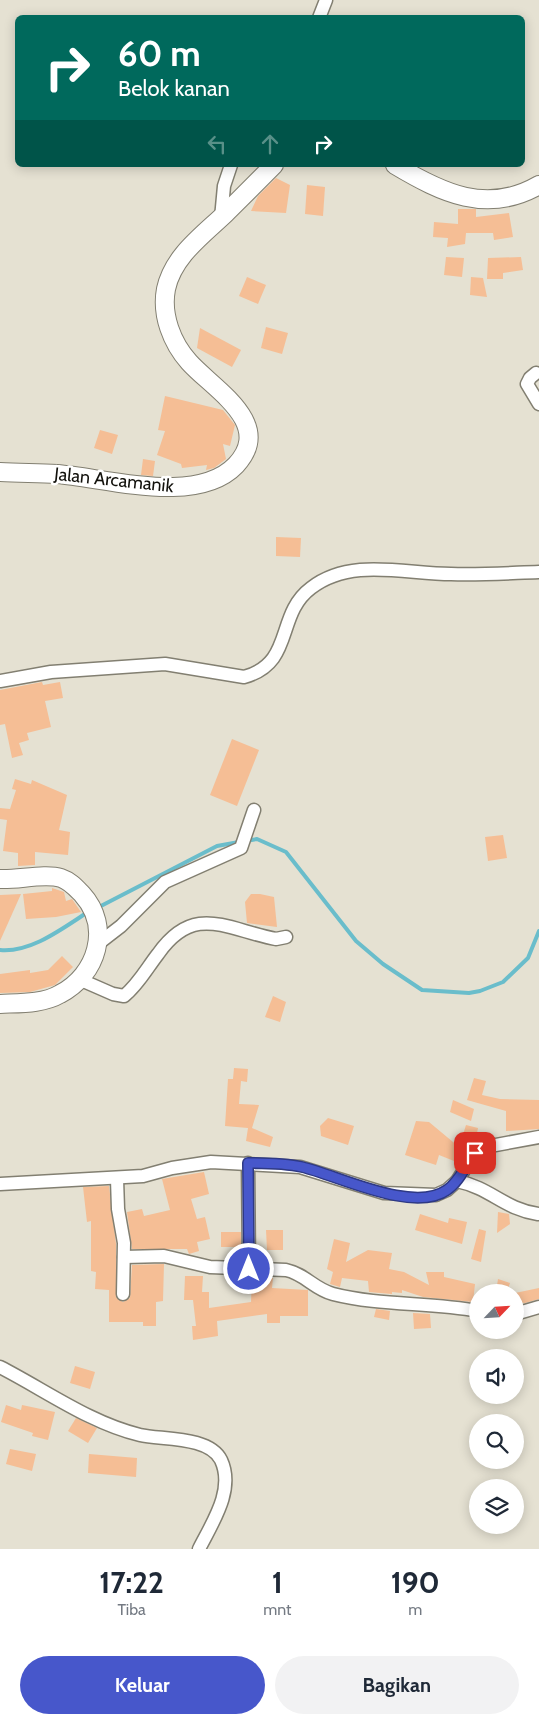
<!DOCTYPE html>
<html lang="id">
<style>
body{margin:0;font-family:Cabin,sans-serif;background:#f2f2f3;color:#1f2937;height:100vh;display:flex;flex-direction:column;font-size:19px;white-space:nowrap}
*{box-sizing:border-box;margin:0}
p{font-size:16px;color:#747a83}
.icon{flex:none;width:28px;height:28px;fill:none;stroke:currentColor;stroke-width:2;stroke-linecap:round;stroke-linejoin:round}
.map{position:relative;height:1549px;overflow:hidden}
.side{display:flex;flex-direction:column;background:#fff;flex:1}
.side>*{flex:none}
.hud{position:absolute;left:15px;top:15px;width:510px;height:152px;border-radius:8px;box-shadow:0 2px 12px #0003;background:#00695c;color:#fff;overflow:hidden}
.needle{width:32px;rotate:65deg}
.buttons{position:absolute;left:469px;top:1284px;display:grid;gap:10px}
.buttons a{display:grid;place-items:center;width:55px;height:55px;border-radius:50%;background:#fff;box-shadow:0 2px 12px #0003;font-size:25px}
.pin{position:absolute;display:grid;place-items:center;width:42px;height:42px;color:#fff;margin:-21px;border-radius:10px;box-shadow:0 2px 8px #0006}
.me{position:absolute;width:55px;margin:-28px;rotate:0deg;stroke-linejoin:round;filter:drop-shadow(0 0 4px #0008)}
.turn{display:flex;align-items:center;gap:18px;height:105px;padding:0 20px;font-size:22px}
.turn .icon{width:65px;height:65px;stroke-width:2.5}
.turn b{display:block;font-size:35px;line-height:42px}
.lanes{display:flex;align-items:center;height:48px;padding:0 20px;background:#0003;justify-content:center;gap:25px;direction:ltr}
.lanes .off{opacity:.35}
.eta{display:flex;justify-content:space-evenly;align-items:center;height:85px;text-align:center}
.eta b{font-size:30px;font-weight:700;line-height:35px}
.button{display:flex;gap:10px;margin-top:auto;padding:10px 20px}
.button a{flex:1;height:58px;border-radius:30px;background:#4757cb;color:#fff;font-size:20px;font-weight:700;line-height:58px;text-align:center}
.button a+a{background:#f2f2f3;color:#1f2937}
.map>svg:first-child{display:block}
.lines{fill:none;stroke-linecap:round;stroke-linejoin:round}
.stream{stroke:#6abdcb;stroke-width:4}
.building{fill:#f5be95}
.street-casing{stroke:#827f71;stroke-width:15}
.secondary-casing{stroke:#827f71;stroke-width:20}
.street{stroke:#fff;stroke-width:12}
.secondary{stroke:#fff;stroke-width:18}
.route-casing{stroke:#2e3984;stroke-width:12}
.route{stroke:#4757cb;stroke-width:9}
.labels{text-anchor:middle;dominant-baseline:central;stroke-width:5;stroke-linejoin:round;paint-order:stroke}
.street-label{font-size:18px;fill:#12110c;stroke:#fff}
</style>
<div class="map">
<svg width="539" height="1549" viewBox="0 0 539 1549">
<rect width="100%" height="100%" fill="#e5e1d2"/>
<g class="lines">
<g class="stream">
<polyline points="246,841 257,839 286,852 356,941 383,964 422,990 469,993 480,991 503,982 528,958 539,931"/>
<polyline points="97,908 217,846 239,842"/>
<path d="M0 950C31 953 63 928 88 912"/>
</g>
</g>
<g class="building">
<polygon points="276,178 290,185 286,213 251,211 258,196"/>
<polygon points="307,185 325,187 323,216 305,214"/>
<polygon points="458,209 476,209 476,217 509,213 513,237 494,240 493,233 466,233 465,244 447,247 448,238 433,237 434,222 458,224"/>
<polygon points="446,257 464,258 462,277 444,275"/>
<polygon points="521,257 523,270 503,273 503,279 487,279 488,258"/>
<polygon points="247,277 266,285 258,304 239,296"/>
<polygon points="471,277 483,278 487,297 470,295"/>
<polygon points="266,327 288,333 282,354 261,348"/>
<polygon points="200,328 241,350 232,367 197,348"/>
<polygon points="165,396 223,410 235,425 230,446 223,444 226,459 214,468 206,470 207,465 182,468 181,464 157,455 165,431 158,430"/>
<polygon points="100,430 118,435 112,454 94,448"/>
<polygon points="143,459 155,461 153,476 141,475"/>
<polygon points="276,537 301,538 300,557 276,556"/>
<polygon points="42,682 43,685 60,682 63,698 45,701 51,727 27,733 29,740 19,743 23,755 12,758 5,724 0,725 0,690"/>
<polygon points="232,739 259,750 237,806 210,795"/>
<polygon points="15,779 31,784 32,780 67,795 59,830 70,832 68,855 35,852 35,865 18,866 18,853 3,851 7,820 0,819 0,808 10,809 16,790 12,789"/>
<polygon points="503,835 507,858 488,861 485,837"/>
<polygon points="52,888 64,892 66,901 72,899 81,912 56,917 26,919 23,894 52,891"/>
<polygon points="21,894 0,941 0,895"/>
<polygon points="251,894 260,894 274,897 277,927 247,923 245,902"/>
<polygon points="62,956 73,967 55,985 30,992 0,993 0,974 30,970 30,973 48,970"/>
<polygon points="273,996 286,1002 280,1022 265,1017"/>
<polygon points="234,1068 248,1069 247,1082 241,1081 239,1104 259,1105 252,1128 273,1137 270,1147 246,1141 248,1128 225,1126 228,1079 233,1079"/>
<polygon points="474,1078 486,1081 482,1095 500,1099 539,1100 539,1129 506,1131 506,1111 467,1100"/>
<polygon points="453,1100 474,1109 471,1121 450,1112"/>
<polygon points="328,1118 354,1126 348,1145 321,1136 320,1126"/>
<polygon points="416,1121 429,1122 465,1152 459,1163 439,1155 436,1165 405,1155"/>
<polygon points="466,1125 478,1128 475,1143 470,1147 460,1144"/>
<polygon points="204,1172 209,1194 191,1199 197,1219 205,1217 210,1239 197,1242 199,1251 189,1254 187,1249 132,1249 127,1212 142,1209 144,1216 170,1210 162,1179"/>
<polygon points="109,1186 116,1244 116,1297 123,1302 130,1298 132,1265 164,1264 163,1301 156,1302 156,1326 143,1326 143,1322 109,1322 109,1290 95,1289 96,1272 91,1271 91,1221 87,1222 83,1187"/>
<polygon points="498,1212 509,1214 510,1224 497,1233"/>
<polygon points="420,1214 448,1223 449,1218 467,1222 462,1244 415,1230"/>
<polygon points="479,1229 486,1231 481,1262 471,1259"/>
<polygon points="266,1230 283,1230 283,1250 267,1250"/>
<rect x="221" y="1232" width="20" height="15"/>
<polygon points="334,1239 350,1243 346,1262 368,1250 392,1253 389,1269 404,1272 429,1285 426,1272 444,1272 444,1277 475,1284 473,1302 423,1297 402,1290 402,1293 392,1292 392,1294 369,1292 368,1281 342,1278 340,1287 330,1284 333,1272 327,1269"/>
<polygon points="185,1276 203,1276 202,1292 209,1292 209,1308 251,1302 252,1277 273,1278 272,1288 308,1290 308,1316 280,1316 280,1323 267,1323 267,1314 217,1321 218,1336 193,1340 192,1326 196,1326 193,1300 184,1300"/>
<polygon points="498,1279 510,1283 507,1292 496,1292"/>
<polygon points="539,1288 539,1299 525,1303 515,1302 515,1293"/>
<polygon points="376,1309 390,1311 389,1320 374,1317"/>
<polygon points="413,1313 430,1314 431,1328 414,1329"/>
<polygon points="75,1366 95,1372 90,1389 70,1383"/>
<polygon points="6,1405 21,1410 22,1405 55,1412 48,1440 32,1436 33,1433 1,1422"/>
<polygon points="76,1418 97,1428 88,1443 68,1431"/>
<polygon points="10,1449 36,1454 32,1471 6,1464"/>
<polygon points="89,1454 137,1458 136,1477 88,1473"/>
</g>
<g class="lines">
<g class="street-casing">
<g id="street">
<polyline points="319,18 326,0"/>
<polyline points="221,218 224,186 231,165"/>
<polyline points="536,373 530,378 527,384 539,404"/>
<path d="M0 681 51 672 165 664 244 677C295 663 275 615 311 588 351 557 405 574 451 574 481 575 510 573 539 572"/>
<polyline points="99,943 121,926 165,882 241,848 254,810"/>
<path d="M81 980 113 994 124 996C138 985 147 968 158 954 194 903 225 929 276 939L286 937"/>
<polyline points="248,1163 249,1269"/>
<polyline points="117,1179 118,1209 124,1243 123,1294"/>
<path d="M457 1181C491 1188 504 1209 538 1214"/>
<polyline points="0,1184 143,1176 172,1168 211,1162 300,1167 384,1193 436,1195 447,1190 457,1181 475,1153 485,1147 539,1137"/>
<path d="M124 1257 164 1256 210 1267 286 1270C305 1274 314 1289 333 1294 380 1306 430 1302 478 1311"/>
<polyline points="515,1314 539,1307"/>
<path d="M0 1367C45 1390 90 1423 140 1435 162 1440 209 1436 221 1460 235 1490 212 1523 199 1549"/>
</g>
</g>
<g class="secondary-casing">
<g id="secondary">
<path d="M395 165C442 193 487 215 539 185"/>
<path d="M0 472C19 473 38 473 57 474 107 478 197 506 236 465 275 423 213 389 189 362 172 343 161 315 166 289 173 256 203 235 226 213 242 197 258 181 274 165"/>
<path d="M0 879C18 880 45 873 61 878 70 881 76 888 82 894 112 927 97 975 60 994 43 1004 19 1003 0 1004"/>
</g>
</g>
<use href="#street" class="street"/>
<use href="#secondary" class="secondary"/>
</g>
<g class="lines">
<g class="route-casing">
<path id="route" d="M249 1269 248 1163C266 1163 284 1163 302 1167 337 1175 413 1214 447 1190 459 1182 466 1165 475 1153"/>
</g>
<use href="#route" class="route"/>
</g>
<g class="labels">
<g class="street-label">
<text transform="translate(114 480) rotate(6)">Jalan Arcamanik</text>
</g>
</g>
</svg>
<div class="buttons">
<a><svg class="needle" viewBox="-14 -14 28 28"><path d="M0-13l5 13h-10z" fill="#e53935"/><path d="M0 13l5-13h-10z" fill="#747a83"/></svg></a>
<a><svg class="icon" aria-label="sound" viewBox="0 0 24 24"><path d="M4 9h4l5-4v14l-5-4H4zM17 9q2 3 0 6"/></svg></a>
<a><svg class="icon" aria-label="search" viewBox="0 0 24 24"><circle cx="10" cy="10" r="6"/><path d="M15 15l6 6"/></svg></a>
<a><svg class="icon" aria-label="layers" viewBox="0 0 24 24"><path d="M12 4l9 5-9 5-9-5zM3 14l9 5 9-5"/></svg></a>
</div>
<div class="pin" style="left:475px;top:1153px;background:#d93025"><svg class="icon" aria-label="arrive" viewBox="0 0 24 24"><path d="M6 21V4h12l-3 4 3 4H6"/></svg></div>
<svg class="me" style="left:249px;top:1269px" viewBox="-20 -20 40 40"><circle r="17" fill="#4757cb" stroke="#fff" stroke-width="3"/><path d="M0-11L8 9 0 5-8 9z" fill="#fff"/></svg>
<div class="hud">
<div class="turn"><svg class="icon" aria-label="right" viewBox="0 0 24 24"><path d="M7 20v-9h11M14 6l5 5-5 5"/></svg><div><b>60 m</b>Belok kanan</div></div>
<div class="lanes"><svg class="icon off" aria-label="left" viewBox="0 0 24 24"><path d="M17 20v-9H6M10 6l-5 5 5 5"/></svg><svg class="icon off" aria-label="ahead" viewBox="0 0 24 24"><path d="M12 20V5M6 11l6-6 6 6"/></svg><svg class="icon" aria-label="right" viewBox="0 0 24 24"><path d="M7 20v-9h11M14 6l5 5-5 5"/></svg></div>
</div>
</div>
<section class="side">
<div class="eta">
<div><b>17:22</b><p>Tiba</p></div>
<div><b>1</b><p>mnt</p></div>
<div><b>190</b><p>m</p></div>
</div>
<div class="button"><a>Keluar</a><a>Bagikan</a></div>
</section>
